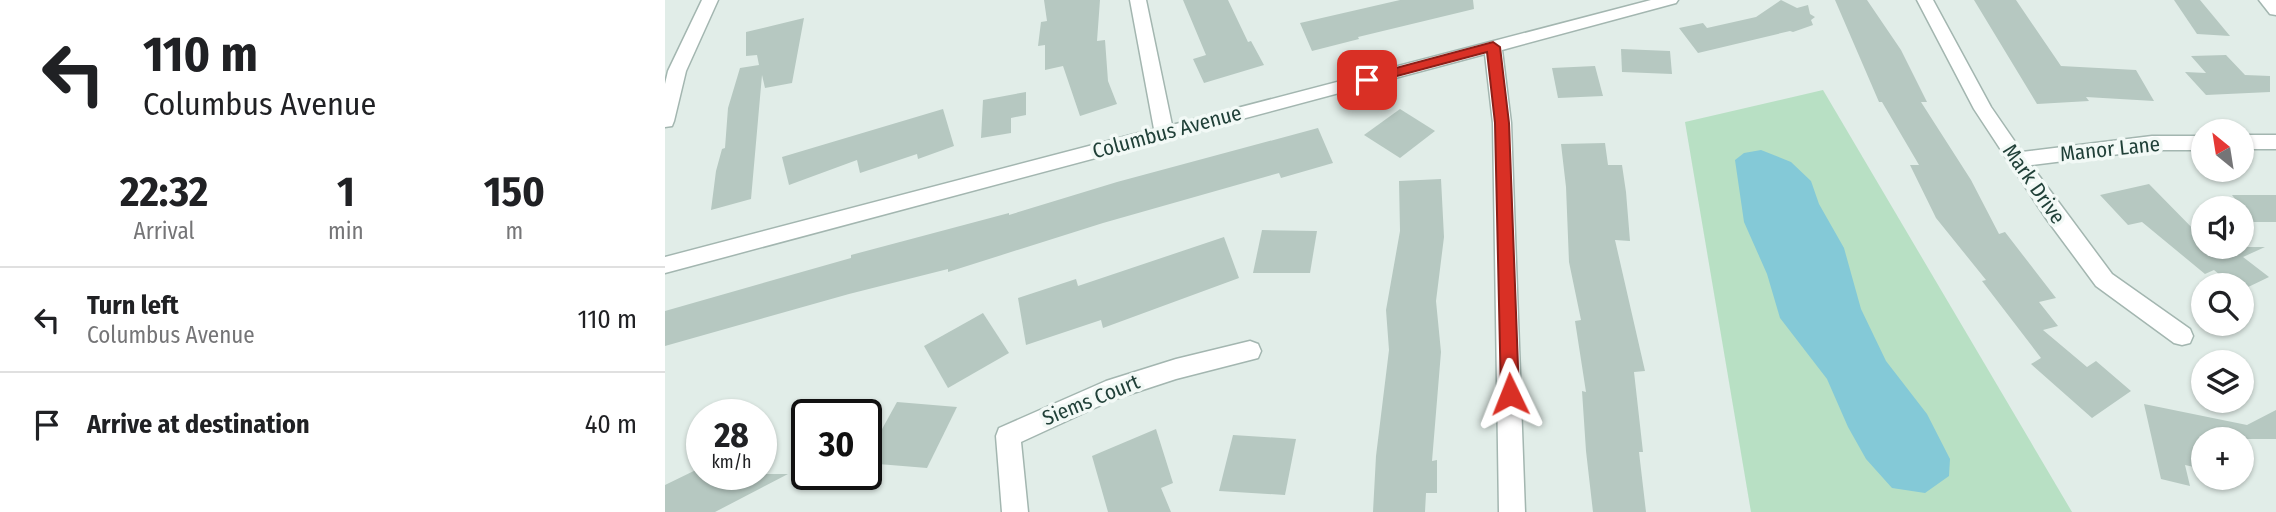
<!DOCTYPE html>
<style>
body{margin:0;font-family:"Fira Sans Condensed",sans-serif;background:#f2f2f2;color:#202124;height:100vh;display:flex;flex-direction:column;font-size:26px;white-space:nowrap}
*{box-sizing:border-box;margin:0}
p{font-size:23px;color:#757577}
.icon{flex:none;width:38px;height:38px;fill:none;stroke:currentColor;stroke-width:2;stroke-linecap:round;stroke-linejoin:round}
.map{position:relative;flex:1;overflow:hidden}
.panel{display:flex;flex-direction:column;background:#fff;width:665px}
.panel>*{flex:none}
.guide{background:#fff;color:#202124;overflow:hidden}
.needle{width:46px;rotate:330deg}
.fabs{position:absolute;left:1526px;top:119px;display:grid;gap:14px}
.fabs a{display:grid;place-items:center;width:63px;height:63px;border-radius:50%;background:#fff;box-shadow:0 2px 5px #0004;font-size:35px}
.speed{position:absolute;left:21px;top:399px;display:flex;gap:14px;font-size:35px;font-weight:700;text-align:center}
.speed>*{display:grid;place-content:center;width:91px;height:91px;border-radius:50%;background:#fff;box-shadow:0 2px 5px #0004;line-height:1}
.speed small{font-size:18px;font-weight:400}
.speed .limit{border:4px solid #111;border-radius:10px;background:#fff;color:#111}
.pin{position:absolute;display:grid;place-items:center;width:60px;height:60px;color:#fff;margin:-30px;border-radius:14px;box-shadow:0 4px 10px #0006}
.me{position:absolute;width:77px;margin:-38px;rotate:358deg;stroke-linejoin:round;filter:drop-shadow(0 0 5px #0008)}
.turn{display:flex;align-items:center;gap:24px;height:147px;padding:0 28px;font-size:32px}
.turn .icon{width:91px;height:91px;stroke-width:2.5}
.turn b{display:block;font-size:49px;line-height:60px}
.eta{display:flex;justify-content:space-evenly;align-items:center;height:119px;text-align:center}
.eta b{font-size:42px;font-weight:700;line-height:49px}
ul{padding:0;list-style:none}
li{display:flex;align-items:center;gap:21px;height:105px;padding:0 28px;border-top:2px solid #e0e0e0}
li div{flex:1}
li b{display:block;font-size:26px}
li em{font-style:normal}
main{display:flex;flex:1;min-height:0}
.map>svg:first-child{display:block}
.green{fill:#b8e0c4}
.water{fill:#84c9d7}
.building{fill:#b6c8c1}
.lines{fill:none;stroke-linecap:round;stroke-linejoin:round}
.street-casing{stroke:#a3b6b0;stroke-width:3}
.street{fill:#fff;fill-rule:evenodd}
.route{fill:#d93025;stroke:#8d1f18;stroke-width:2}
.labels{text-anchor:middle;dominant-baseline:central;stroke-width:7;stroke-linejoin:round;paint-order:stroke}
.street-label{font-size:21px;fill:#204038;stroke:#f2f9f6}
</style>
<main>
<section class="panel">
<div class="guide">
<div class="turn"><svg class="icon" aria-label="left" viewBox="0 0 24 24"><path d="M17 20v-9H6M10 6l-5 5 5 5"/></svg><div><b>110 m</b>Columbus Avenue</div></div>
</div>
<div class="eta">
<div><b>22:32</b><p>Arrival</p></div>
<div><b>1</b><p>min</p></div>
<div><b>150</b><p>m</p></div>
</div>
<ul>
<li><svg class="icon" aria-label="left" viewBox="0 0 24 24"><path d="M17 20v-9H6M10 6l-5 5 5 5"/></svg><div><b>Turn left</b><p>Columbus Avenue</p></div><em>110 m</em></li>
<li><svg class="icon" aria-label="arrive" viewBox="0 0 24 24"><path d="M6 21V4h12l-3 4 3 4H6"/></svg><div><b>Arrive at destination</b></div><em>40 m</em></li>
</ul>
</section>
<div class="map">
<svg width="1611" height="512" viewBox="0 0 1611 512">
<rect width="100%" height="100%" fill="#e1ede8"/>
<polygon class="green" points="1158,90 1407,512 1086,512 1020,122"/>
<polygon class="water" points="1096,150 1126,162 1146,181 1154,204 1179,248 1196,309 1221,361 1262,414 1285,459 1284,476 1260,493 1227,488 1201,459 1183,427 1162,379 1115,318 1102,274 1079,222 1070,160 1079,153"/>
<g class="building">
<polygon points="379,0 435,0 432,41 440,40 443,81 452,104 415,116 398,66 380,70 380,45 373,46 376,22 382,21"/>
<polygon points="518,0 563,0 583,42 586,41 599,65 539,83 528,59 541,55"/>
<polygon points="735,0 808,0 809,9 693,37 694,39 647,51 635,23"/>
<polygon points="1116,0 1132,8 1143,5 1145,14 1150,17 1146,20 1148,25 1128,32 1125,31 1033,53 1014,28 1038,23 1042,28 1091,17"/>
<polygon points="1170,0 1202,0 1236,50 1262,102 1256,102 1306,180 1334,234 1340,232 1391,298 1374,302 1393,326 1378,330 1422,367 1431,361 1466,391 1427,418 1366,364 1376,358 1317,281 1321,280 1271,218 1245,165 1254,165 1217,102 1214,102"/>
<polygon points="1309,0 1351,0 1396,66 1471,70 1489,101 1421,97 1424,101 1372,104"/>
<polygon points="1509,0 1535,0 1565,36 1532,34"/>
<polygon points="139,18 127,83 100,88 97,75 86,199 46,210 51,171 57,149 60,148 63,108 75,68 94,65 92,55 81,56 81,32"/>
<polygon points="956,49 1005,51 1007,74 957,72"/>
<polygon points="1561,55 1580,75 1605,76 1605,92 1541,95 1520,72 1541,73 1526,56"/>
<polygon points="930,66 938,96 893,98 887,68"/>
<polygon points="361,92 361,115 346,118 346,133 316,138 318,100"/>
<polygon points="278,109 289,146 253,159 252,154 195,173 192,160 124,185 117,157"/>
<polygon points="735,109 770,131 735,158 699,135"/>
<polygon points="653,128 668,163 616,178 614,173 438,223 283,272 283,269 184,294 0,346 0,311 186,258 186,255 344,213 344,215 452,182"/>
<polygon points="940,143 943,165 957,165 961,192 965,241 950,240 980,371 969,372 978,452 974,452 981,512 928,512 921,451 917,391 921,392 910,321 916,320 904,262 901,187 896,144"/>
<polygon points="776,179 779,237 771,301 776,352 767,461 772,460 772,493 761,493 760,512 708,512 711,456 724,350 721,310 735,231 734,181"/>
<polygon points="1484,184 1538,239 1538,247 1600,247 1578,257 1604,277 1577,290 1577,285 1567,285 1549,270 1540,274 1477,222 1463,225 1435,195"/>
<polygon points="1567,195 1611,195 1611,222 1587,222"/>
<polygon points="597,230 652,231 645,273 588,273"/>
<polygon points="559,237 574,278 438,328 436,320 361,345 353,298 411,279 413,286"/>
<polygon points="318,313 344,353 283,388 259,346"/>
<polygon points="232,402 292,407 262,468 201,463 201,458"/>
<polygon points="1479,404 1582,425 1611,410 1611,439 1538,439 1538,469 1520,465 1525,486 1496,479"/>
<polygon points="491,429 508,483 496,488 506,512 443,512 427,456"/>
<polygon points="568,435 631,439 620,495 554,491"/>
<polygon points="37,467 37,474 123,474 50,512 0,512 0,485"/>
</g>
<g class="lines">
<g class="street-casing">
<g id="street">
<polygon points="37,0 53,0 21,71 9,121 7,126 0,127 0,84 3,71"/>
<polygon points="465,0 481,0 507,125 986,0 1013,0 1011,3 837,50 846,123 860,512 834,512 828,123 820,54 0,273 0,257 489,129"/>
<polygon points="1252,0 1268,0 1326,107 1357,152 1487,136 1538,136 1538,150 1487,150 1366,165 1447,274 1525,329 1528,336 1525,343 1517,345 1509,343 1431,286 1380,217 1309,109"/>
<polygon points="1594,0 1611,0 1611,15 1605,14"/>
<rect x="1577" y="135" width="34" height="14"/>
<polygon points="585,341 593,344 596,351 593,358 511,379 447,400 356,442 363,512 337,512 331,436 334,428 441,381 511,359"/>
</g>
</g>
<use href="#street" class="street"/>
</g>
<polygon class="route" points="828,42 835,47 844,123 854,394 851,399 845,401 839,399 836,394 830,123 822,52 702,84 695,80 697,77"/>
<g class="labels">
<g class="street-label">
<text transform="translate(502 132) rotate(-15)">Columbus Avenue</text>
<text transform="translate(1445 149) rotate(-6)">Manor Lane</text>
<text transform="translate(1369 184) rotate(55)">Mark Drive</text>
<text transform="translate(426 400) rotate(-22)">Siems Court</text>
</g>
</g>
</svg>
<div class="fabs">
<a><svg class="needle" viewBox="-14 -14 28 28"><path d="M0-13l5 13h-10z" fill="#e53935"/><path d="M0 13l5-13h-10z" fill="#757577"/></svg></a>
<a><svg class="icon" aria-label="sound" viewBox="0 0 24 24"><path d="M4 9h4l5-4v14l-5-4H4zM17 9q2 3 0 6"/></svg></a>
<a><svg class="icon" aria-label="search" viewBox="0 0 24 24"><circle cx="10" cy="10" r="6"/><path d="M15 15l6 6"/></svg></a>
<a><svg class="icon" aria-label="layers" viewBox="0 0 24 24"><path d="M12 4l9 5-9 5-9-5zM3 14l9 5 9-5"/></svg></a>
<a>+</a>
</div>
<div class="speed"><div>28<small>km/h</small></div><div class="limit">30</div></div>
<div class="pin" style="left:702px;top:80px;background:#d93025"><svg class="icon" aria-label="arrive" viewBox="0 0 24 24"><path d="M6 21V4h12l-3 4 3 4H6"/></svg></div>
<svg class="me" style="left:845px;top:394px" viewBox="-20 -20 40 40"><path d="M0-17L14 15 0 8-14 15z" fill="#d93025" stroke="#fff" stroke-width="4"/></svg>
</div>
</main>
